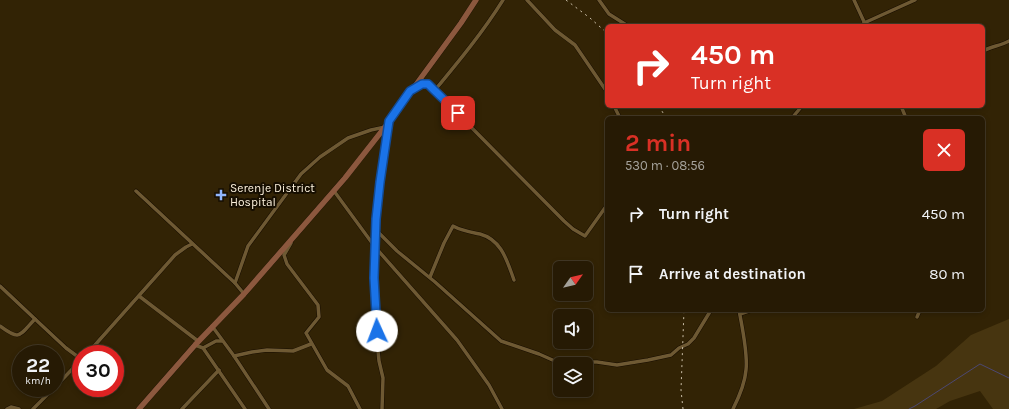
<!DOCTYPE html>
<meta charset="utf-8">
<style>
body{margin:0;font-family:Karla,sans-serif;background:#2e230e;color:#f1f3f6;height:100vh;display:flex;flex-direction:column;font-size:15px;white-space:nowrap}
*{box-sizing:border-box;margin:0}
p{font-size:13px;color:#a4a19a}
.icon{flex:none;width:22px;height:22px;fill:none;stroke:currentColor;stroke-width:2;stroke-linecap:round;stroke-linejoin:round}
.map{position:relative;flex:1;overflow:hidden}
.sheet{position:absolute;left:605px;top:116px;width:380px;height:196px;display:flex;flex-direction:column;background:#261a04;border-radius:6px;box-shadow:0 2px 6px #0003,0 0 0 1px #423826}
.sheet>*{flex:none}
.top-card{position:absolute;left:605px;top:24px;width:380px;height:84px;border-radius:6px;box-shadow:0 2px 6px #0003,0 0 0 1px #423826;background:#d93025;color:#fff;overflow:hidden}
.needle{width:26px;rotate:56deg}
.controls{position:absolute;left:553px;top:261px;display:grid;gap:8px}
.controls a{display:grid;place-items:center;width:40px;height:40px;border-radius:6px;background:#261a04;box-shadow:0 2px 6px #0003,0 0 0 1px #423826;font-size:20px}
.speed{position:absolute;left:12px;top:345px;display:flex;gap:8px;font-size:20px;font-weight:700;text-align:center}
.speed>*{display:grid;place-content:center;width:52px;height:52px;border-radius:50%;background:#261a04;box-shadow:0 2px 6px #0003,0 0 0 1px #423826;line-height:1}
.speed small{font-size:10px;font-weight:400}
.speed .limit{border:6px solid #d22;background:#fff;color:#111}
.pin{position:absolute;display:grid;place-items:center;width:34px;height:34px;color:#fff;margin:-17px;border-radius:8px;box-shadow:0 2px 6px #0006}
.me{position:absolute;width:44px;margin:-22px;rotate:358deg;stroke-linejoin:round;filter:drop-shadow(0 0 3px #0008)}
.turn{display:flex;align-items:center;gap:14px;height:84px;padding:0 20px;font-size:18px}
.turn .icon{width:52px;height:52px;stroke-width:2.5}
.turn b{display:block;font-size:28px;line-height:34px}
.round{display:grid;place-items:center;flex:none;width:42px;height:42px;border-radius:6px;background:#2e230e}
.head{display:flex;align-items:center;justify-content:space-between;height:68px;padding:0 20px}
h1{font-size:24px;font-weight:700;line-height:30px;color:#d93025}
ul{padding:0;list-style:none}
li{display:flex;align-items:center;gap:12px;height:60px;padding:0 20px}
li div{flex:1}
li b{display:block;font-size:15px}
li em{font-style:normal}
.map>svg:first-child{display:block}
.green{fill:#473510}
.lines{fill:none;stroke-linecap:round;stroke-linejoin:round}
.stream{stroke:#4c4872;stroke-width:1}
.minor-casing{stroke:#170d00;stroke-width:4.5}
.secondary-casing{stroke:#170d00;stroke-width:6}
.minor{stroke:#6e5933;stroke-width:3.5}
.secondary{stroke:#8c583e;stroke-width:5.5}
.rail{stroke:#cbbfa8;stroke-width:1;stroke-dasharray:2 4;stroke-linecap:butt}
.route-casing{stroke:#114b97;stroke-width:10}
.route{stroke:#1a73e8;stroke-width:7}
.poi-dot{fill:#92b7fd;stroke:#160e01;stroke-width:1.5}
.labels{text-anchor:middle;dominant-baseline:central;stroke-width:4;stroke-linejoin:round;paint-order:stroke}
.poi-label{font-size:12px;fill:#fcf1dc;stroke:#160e01;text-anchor:start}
</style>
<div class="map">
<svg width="1009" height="409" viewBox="0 0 1009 409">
<rect width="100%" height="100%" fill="#322305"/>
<polygon class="green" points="1009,319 1009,409 993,409 980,391 950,401 936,409 854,409 882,401 936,366 971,335"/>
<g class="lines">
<polyline class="stream" points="909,409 915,406 980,364 1009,378"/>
<g class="minor-casing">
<g id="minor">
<polyline points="527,0 555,30 575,45 607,92"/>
<polyline points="599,0 609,14 628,26"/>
<polyline points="854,0 866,26"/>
<polyline points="864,23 915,0"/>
<path d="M983 51C992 46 1000 46 1009 41"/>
<polyline points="415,88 422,84 428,84 441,95 463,119 564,221 573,229 585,236 607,205"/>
<path d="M435 90C459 61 483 32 503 0"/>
<polyline points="614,106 620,118"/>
<polyline points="901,106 906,118"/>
<polyline points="792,118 802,106"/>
<polyline points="136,191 235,283 244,294"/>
<polyline points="334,191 375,247 457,340 489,385 502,409"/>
<polyline points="376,230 397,251 435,282 501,341 539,354 557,362 597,362 617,365 648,360 671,355 679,348 688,344 694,338 711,310"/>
<polyline points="291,243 284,255 287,264 318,305 319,317 306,333 327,370 348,386 360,409"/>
<path d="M430 277 444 243 453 226C462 231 470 232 480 234 502 240 507 261 514 280"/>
<polyline points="235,283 248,246 301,174 320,157 348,138 371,130 385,127"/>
<polyline points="0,286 35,319"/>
<polyline points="139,296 198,341"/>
<polyline points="740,314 752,310"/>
<polyline points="917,317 920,310"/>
<path d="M0 326C20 341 19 336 35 319L66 348 81 359"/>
<polyline points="212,326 234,356 269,409"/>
<polyline points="195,345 203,348 245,409"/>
<polyline points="203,348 216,341 222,341"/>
<polyline points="87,354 175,255 186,247 192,244"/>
<polyline points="234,356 252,352 267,350 293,351 311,344"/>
<polyline points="55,387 81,360"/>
<polyline points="7,409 11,407 19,409"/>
<polyline points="33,409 54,388"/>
<polyline points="182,409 219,370"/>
<polyline points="382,409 383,378 379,361 377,340 375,278 375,253 380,182 389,122"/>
<path d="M733 409C739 397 745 383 746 370 748 353 742 327 739 310"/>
</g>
</g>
<g class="secondary-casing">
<polyline id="secondary" points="139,409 195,345 244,294 345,178 385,127 461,23 476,0"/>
</g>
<use href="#minor" class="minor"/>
<use href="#secondary" class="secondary"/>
<g class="rail">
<polyline points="566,0 590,18 607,33"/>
<polyline points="659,106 666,118"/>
<polyline points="683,409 681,390 684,310"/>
</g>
</g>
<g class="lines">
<g class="route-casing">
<polyline id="route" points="377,331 374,278 376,219 380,182 389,121 410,91 422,84 428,84 434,90 458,113"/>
</g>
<use href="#route" class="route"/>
</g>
<path class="poi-dot" d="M219 189h4v4h4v4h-4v4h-4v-4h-4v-4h4z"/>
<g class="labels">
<g class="poi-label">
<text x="230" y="188">Serenje District<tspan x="230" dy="14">Hospital</tspan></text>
</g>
</g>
</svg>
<div class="controls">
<a><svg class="needle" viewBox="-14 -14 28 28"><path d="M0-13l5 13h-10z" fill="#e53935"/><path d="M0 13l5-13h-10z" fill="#a4a19a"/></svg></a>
<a><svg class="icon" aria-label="sound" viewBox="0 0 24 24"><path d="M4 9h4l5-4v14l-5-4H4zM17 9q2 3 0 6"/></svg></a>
<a><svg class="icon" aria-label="layers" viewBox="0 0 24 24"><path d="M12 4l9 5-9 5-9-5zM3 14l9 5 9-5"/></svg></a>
</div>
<div class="speed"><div>22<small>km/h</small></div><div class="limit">30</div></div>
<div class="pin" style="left:458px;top:113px;background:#d93025"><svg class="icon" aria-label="arrive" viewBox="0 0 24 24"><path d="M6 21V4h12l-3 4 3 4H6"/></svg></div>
<svg class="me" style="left:377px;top:331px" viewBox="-20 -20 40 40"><circle r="19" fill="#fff"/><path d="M0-13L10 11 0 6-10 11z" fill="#1a73e8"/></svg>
<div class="top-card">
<div class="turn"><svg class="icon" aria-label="right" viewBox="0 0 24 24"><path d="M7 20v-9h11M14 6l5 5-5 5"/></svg><div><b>450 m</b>Turn right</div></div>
</div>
<section class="sheet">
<div class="head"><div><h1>2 min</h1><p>530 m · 08:56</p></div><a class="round" style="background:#d93025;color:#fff"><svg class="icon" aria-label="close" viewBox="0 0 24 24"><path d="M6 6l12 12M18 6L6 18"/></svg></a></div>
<ul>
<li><svg class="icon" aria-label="right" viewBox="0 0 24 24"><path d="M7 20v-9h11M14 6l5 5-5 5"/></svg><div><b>Turn right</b></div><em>450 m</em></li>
<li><svg class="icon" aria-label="arrive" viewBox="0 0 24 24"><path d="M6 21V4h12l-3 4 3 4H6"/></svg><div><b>Arrive at destination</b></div><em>80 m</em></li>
</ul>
</section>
</div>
